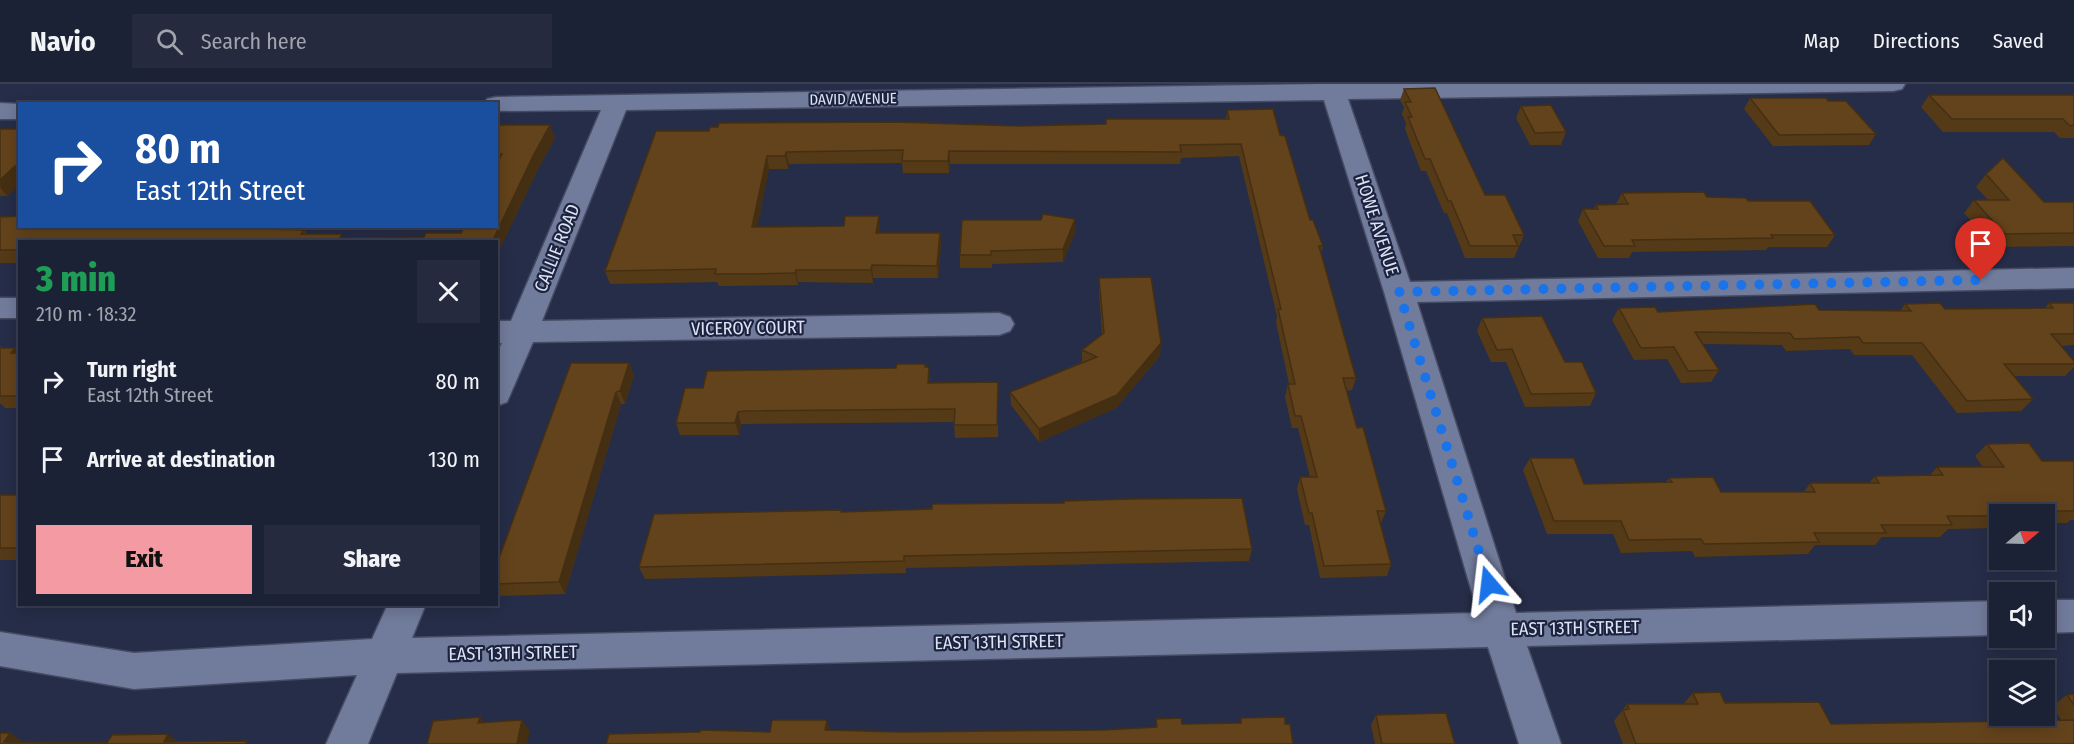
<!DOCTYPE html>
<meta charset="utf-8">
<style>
body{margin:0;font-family:"Fira Sans Condensed",sans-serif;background:#252a3e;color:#f1f3f6;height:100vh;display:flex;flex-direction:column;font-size:22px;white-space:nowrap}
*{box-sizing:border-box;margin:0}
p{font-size:20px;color:#a0a4ad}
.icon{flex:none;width:33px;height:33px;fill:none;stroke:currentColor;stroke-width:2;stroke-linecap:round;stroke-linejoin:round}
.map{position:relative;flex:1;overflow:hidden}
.side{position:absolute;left:18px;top:156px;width:480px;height:366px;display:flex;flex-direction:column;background:#1c2236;border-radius:0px;box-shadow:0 3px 15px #0003,0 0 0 2px #3a3f51}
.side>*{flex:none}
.banner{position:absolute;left:18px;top:18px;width:480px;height:126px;border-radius:0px;box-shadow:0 3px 15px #0003,0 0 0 2px #3a3f51;background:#1a4fa0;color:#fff;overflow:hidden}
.needle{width:39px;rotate:71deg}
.buttons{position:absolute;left:1989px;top:420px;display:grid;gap:12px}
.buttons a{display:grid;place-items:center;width:66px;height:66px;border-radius:0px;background:#1c2236;box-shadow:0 3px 15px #0003,0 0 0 2px #3a3f51;font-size:30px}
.pin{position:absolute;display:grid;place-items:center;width:51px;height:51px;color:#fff;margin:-62px -26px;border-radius:50% 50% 50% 0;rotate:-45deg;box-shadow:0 0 6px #0007}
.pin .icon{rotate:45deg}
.me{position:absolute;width:66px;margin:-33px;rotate:343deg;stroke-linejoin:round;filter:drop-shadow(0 0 4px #0008)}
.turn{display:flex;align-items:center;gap:21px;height:126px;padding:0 18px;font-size:27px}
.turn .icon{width:78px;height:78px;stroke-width:2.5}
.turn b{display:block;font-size:42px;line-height:51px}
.round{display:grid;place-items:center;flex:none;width:63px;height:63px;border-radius:0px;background:#252a3e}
.head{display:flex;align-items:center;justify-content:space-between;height:102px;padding:0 18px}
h1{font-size:36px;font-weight:800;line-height:45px;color:#1e9e55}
.button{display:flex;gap:12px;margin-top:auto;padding:12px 18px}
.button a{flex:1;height:69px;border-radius:0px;background:#f49aa2;color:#111;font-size:24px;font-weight:800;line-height:69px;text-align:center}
.button a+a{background:#252a3e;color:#f1f3f6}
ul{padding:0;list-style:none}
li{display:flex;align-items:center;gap:18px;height:78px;padding:0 18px}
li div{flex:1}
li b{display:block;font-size:22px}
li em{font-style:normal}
header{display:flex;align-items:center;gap:36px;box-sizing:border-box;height:84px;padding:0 30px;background:#1c2236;border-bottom:2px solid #3a3f51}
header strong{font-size:28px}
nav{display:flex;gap:33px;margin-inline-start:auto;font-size:21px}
.search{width:420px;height:54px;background:#252a3e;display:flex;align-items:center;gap:15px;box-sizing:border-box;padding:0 21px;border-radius:0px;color:#a0a4ad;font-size:22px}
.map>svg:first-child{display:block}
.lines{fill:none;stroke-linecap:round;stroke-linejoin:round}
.minor-casing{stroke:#454b62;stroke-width:3}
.minor{fill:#717b9b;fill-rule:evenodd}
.wall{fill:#553a17}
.shaded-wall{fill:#452f13}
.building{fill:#63431b;stroke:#452f13;stroke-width:1.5}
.route{stroke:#1a73e8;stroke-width:10;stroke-dasharray:0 18}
.labels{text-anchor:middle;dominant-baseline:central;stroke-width:4.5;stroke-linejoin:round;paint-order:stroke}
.far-street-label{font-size:15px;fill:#dde3f5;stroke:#1c233e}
.street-label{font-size:18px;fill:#dde3f5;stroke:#1c233e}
</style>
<header>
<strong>Navio</strong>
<div class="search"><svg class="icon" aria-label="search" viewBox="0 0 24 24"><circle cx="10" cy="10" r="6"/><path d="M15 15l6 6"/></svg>Search here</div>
<nav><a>Map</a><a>Directions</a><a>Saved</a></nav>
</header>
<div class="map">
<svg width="2074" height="660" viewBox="0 0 2074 660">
<rect width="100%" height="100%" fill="#262d48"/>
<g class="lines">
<g class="minor-casing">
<g id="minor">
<polygon points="1319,0 1905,0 1902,5 1893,7 1348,15 1410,198 2074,184 2074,204 1417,218 1516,529 2000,517 2000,551 1527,562 1561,660 1519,660 1488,563 397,589 368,660 326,660 357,591 134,605 0,582 0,548 134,569 372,555 388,520 426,520 412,554 1478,529 1384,208 1324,16 626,26 542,237 999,229 1010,233 1014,240 1010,247 999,251 533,258 507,318 496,322 496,271 502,259 496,259 496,237 511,237 601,26 496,27 496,20 484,20 487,15 496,13"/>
<polygon points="0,19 20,20 20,35 0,35"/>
<rect x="0" y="214" width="20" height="20"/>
<polygon points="2044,516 2074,516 2074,548 2044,549"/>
</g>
</g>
<use href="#minor" class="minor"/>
</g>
<g class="wall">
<polygon points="1404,5 1485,111 1524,151 1514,174 1465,174 1447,129 1444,129 1426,87 1421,87 1405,45 1406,39 1402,30 1404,23 1400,16"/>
<polygon points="1929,11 2074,11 2074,54 2060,54 2054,48 1943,48 1921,23"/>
<polygon points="1750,14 1828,17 1876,50 1869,61 1773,62 1744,25"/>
<polygon points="1521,22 1566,48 1561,61 1530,61 1516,34"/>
<polygon points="1227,26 1280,51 1310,136 1323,162 1321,169 1356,294 1352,306 1347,307 1357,344 1386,427 1381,439 1380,439 1391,480 1387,492 1320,494 1309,441 1305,441 1297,405 1300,393 1310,393 1298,344 1292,344 1285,313 1288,300 1289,300 1276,238 1277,232 1239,72 1181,74 1180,80 950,80 949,89 903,89 902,79 789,80 788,85 769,85 757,143 880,144 879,149 940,149 941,161 938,194 873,194 873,199 798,198 798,201 719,202 717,198 610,200 605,187 709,47 1106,40 1226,35"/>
<polygon points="496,41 555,54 538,85 496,173 20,158 20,179 0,179 0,133 274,146 304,146 307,150 344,154 424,153 461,149 496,142"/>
<polygon points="0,45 20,45 20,100 7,112 0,112"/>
<polygon points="1986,90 2044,118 2074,118 2074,162 1994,163 1964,129 1974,116 1988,116 1976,103"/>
<polygon points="1622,109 1707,113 1748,117 1835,151 1827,163 1768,163 1766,166 1632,168 1629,174 1598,174 1578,137 1583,125 1594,125 1596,121 1616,120"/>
<polygon points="1075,135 1075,148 1063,178 992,180 992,184 960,184 960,171 1041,136"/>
<polygon points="1099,194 1160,272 1116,324 1039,358 1011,321 1010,308 1082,278 1082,266 1102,250 1099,207"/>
<polygon points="2049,219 2074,219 2074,261 2061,262 2074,277 2074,283 2065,292 2014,292 2033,315 2021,327 1957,329 1912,271 1854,271 1850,265 1786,267 1782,261 1703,260 1719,286 1711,298 1681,299 1667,275 1634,276 1612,236 1619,224 1658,228 1819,226 1900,227 1905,220 1945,225 2045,224"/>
<polygon points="1482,234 1565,278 1596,309 1590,322 1525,323 1506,278 1491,278 1477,247"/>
<polygon points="0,262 2,264 15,264 20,269 20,324 5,324 0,319"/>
<polygon points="629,279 634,291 625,320 621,320 565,510 497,512 496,510 496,482"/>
<polygon points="929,283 930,299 998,298 998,353 955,354 954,338 748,340 741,340 739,351 680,351 676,339 703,304 896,284"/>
<polygon points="1987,360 2042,377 2074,377 2074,436 2070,436 2067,439 2044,439 2044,430 2000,430 2000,444 1948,445 1940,453 1882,453 1875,461 1815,461 1808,470 1695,473 1692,467 1621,469 1613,450 1547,450 1523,386 1530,374 1584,400 1666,398 1669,394 1721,408 1804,408 1810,399 1869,399 1875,392 1930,391 1937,383 1983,383 1975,372"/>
<rect x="0" y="411" width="20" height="65"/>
<polygon points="1064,419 1252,465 1249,477 906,484 906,489 645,495 639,483 841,426 842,428"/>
<polygon points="1693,609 1725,619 1831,640 2061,636 2052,622 2067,611 2074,610 2074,660 1623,660 1614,637 1627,620 1683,620"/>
<polygon points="1376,631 1455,660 1375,660 1371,641"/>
</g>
<g class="shaded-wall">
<polygon points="550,41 555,54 538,85 496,173 496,158 492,158 533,72"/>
<polygon points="949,67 950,80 949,89 948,77"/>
<polygon points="786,68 789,80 788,85 785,72"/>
<polygon points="767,72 769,85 755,155 752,143"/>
<polygon points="15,82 20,87 20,100 7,112 0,103 0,96"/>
<polygon points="879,132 880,144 878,161 876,149"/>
<polygon points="1075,135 1075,148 1063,178 1063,165"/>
<polygon points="266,142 272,142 277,150 263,145"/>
<polygon points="940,149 941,161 938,194 937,182"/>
<polygon points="872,181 873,194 873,199 871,186"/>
<polygon points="796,186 798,198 798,201 795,189"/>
<polygon points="1161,259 1160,272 1116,324 1039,358 1039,345"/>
<polygon points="15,264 20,269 11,269"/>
<polygon points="629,279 634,291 625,320 620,307"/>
<polygon points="929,283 930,295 929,312 928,299"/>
<polygon points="616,308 621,320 565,510 559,498"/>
<polygon points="738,328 741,340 739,351 735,339"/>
<polygon points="480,633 488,644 478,639"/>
<polygon points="522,636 530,647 527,660 517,660"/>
<polygon points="827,636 830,647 825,646"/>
<polygon points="10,649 26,660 4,658"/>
<polygon points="168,650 180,660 164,658"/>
</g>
<g class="building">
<polygon points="1435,4 1485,111 1505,111 1524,151 1513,151 1518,162 1470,162 1451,117 1448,117 1430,75 1425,75 1408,33 1412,33 1405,18 1411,18 1404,5"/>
<polygon points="1929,11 2074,11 2074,41 2070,42 2063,35 1952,35"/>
<polygon points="1750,14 1826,14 1828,17 1846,17 1876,50 1779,51"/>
<polygon points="1551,21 1566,48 1535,49 1521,22"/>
<polygon points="1273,25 1280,51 1285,52 1310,136 1313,136 1323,162 1319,162 1356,294 1343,294 1357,344 1363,343 1386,427 1377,427 1391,480 1324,482 1312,429 1309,429 1300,393 1317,393 1301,332 1295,332 1288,300 1295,300 1278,225 1281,225 1241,60 1180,61 1181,68 949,67 948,77 902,77 903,66 786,68 785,72 767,72 752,143 844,142 845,132 879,132 876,149 940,149 937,182 872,181 871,186 796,186 795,189 749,190 715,190 716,185 605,187 656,47 709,47 710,43 718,43 719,39 896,38 1020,42 1106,40 1106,35 1229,35 1227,26"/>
<polygon points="496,41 550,41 533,72 492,158 20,158 20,166 0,166 0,133 20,132 20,142 266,142 263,145 304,146 301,150 342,150 340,154 424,153 426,149 461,149 465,142 496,142 496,81 502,70 496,70"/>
<polygon points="0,45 20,45 20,82 15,82 0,96"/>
<polygon points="2003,74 2044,118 2074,118 2074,149 2004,150 1974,116 2009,116 1986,90"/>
<polygon points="1704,108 1707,113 1746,114 1748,117 1810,117 1835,151 1771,151 1773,154 1632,156 1635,162 1604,162 1583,125 1598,125 1596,121 1628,120 1622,109"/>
<polygon points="1043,130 1075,135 1063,165 991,167 991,171 960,171 962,136 1041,136"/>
<polygon points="1151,193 1161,259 1117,311 1039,345 1010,308 1097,273 1082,266 1104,249 1099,194"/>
<polygon points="1940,219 1945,225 2053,224 2049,219 2074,219 2074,250 2051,250 2074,277 2074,280 2004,280 2033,315 1967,317 1922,259 1863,259 1859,253 1794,255 1790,249 1695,248 1719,286 1688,287 1674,263 1641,264 1619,224 1655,223 1658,228 1815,220 1819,226 1911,227 1905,220"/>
<polygon points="1542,232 1565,278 1582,278 1596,309 1531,310 1512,265 1497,266 1482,234"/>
<polygon points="0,264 15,264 11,269 20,269 20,312 0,312"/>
<polygon points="571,279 629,279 620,307 616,308 559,498 496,500 496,482"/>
<polygon points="897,280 925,280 925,283 929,283 928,299 998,298 997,341 954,341 955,325 745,327 738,328 735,339 676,339 685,304 703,304 707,287 896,284"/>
<polygon points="2029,359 2042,377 2074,377 2074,427 2013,427 2016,430 2000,430 2000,432 1947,432 1952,441 1881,441 1886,449 1814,449 1819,458 1704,460 1701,455 1629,456 1621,437 1554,437 1530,374 1574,374 1584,400 1672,398 1669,394 1713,393 1721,408 1815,408 1810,399 1879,399 1875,392 1943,391 1937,383 2004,383 1987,360"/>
<rect x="0" y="411" width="20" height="53"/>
<polygon points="1242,414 1252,465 904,472 904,477 639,483 654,430 841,426 841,428 932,425 932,420 1064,419 1064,417 1131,415"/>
<polygon points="1720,608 1725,619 1819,618 1831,640 2074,636 2074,660 1636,660 1623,626 1629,625 1627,620 1698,620 1693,609"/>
<polygon points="2074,610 2074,621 2067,611"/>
<polygon points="1446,629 1455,660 1382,660 1376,631"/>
<polygon points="480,633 478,639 522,636 517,660 427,660 433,637"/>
<polygon points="1285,633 1285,640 1290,640 1293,660 606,660 609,650 700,648 701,646 770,648 772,636 827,636 825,646 901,648 1104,646 1157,643 1156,635 1181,634 1182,640 1241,639 1241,634"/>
<polygon points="0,649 10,649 4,658 107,659 112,651 168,650 164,658 247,657 246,660 0,660"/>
</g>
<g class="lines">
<polyline class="route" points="1489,500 1399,208 1981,196"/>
</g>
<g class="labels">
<g class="far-street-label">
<text transform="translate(853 15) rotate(-1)">DAVID AVENUE</text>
</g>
<g class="street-label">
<text transform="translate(1377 141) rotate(72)">HOWE AVENUE</text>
<text transform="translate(557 164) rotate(-68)">CALLIE ROAD</text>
<text transform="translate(748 244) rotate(-1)">VICEROY COURT</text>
<text transform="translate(1575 544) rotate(-1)">EAST 13TH STREET</text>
<text transform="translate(999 558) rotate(-1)">EAST 13TH STREET</text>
<text transform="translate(513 569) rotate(-1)">EAST 13TH STREET</text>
</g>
</g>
</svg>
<div class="buttons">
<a><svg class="needle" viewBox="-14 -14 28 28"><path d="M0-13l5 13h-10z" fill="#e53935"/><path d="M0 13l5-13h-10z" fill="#a0a4ad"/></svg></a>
<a><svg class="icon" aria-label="sound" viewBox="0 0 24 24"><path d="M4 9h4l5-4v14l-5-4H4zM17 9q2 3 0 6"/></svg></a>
<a><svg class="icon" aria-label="layers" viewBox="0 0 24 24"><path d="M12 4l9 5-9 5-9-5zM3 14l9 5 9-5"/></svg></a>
</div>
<div class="pin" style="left:1981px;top:196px;background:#d93025"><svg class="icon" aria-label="arrive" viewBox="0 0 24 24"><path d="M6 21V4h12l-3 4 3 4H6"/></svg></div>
<svg class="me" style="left:1489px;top:500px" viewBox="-20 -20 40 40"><path d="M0-17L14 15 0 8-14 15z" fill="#1a73e8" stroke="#fff" stroke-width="4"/></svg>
<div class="banner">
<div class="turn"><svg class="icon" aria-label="right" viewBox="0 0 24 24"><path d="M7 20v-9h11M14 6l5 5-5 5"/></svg><div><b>80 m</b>East 12th Street</div></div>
</div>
<section class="side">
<div class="head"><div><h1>3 min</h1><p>210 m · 18:32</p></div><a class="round"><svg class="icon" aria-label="close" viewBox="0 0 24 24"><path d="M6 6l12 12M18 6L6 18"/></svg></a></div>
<ul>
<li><svg class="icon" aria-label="right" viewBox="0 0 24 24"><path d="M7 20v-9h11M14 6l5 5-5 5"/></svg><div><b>Turn right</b><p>East 12th Street</p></div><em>80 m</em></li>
<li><svg class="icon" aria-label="arrive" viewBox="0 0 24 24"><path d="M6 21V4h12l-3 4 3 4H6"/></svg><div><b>Arrive at destination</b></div><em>130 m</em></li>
</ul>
<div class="button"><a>Exit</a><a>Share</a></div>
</section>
</div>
